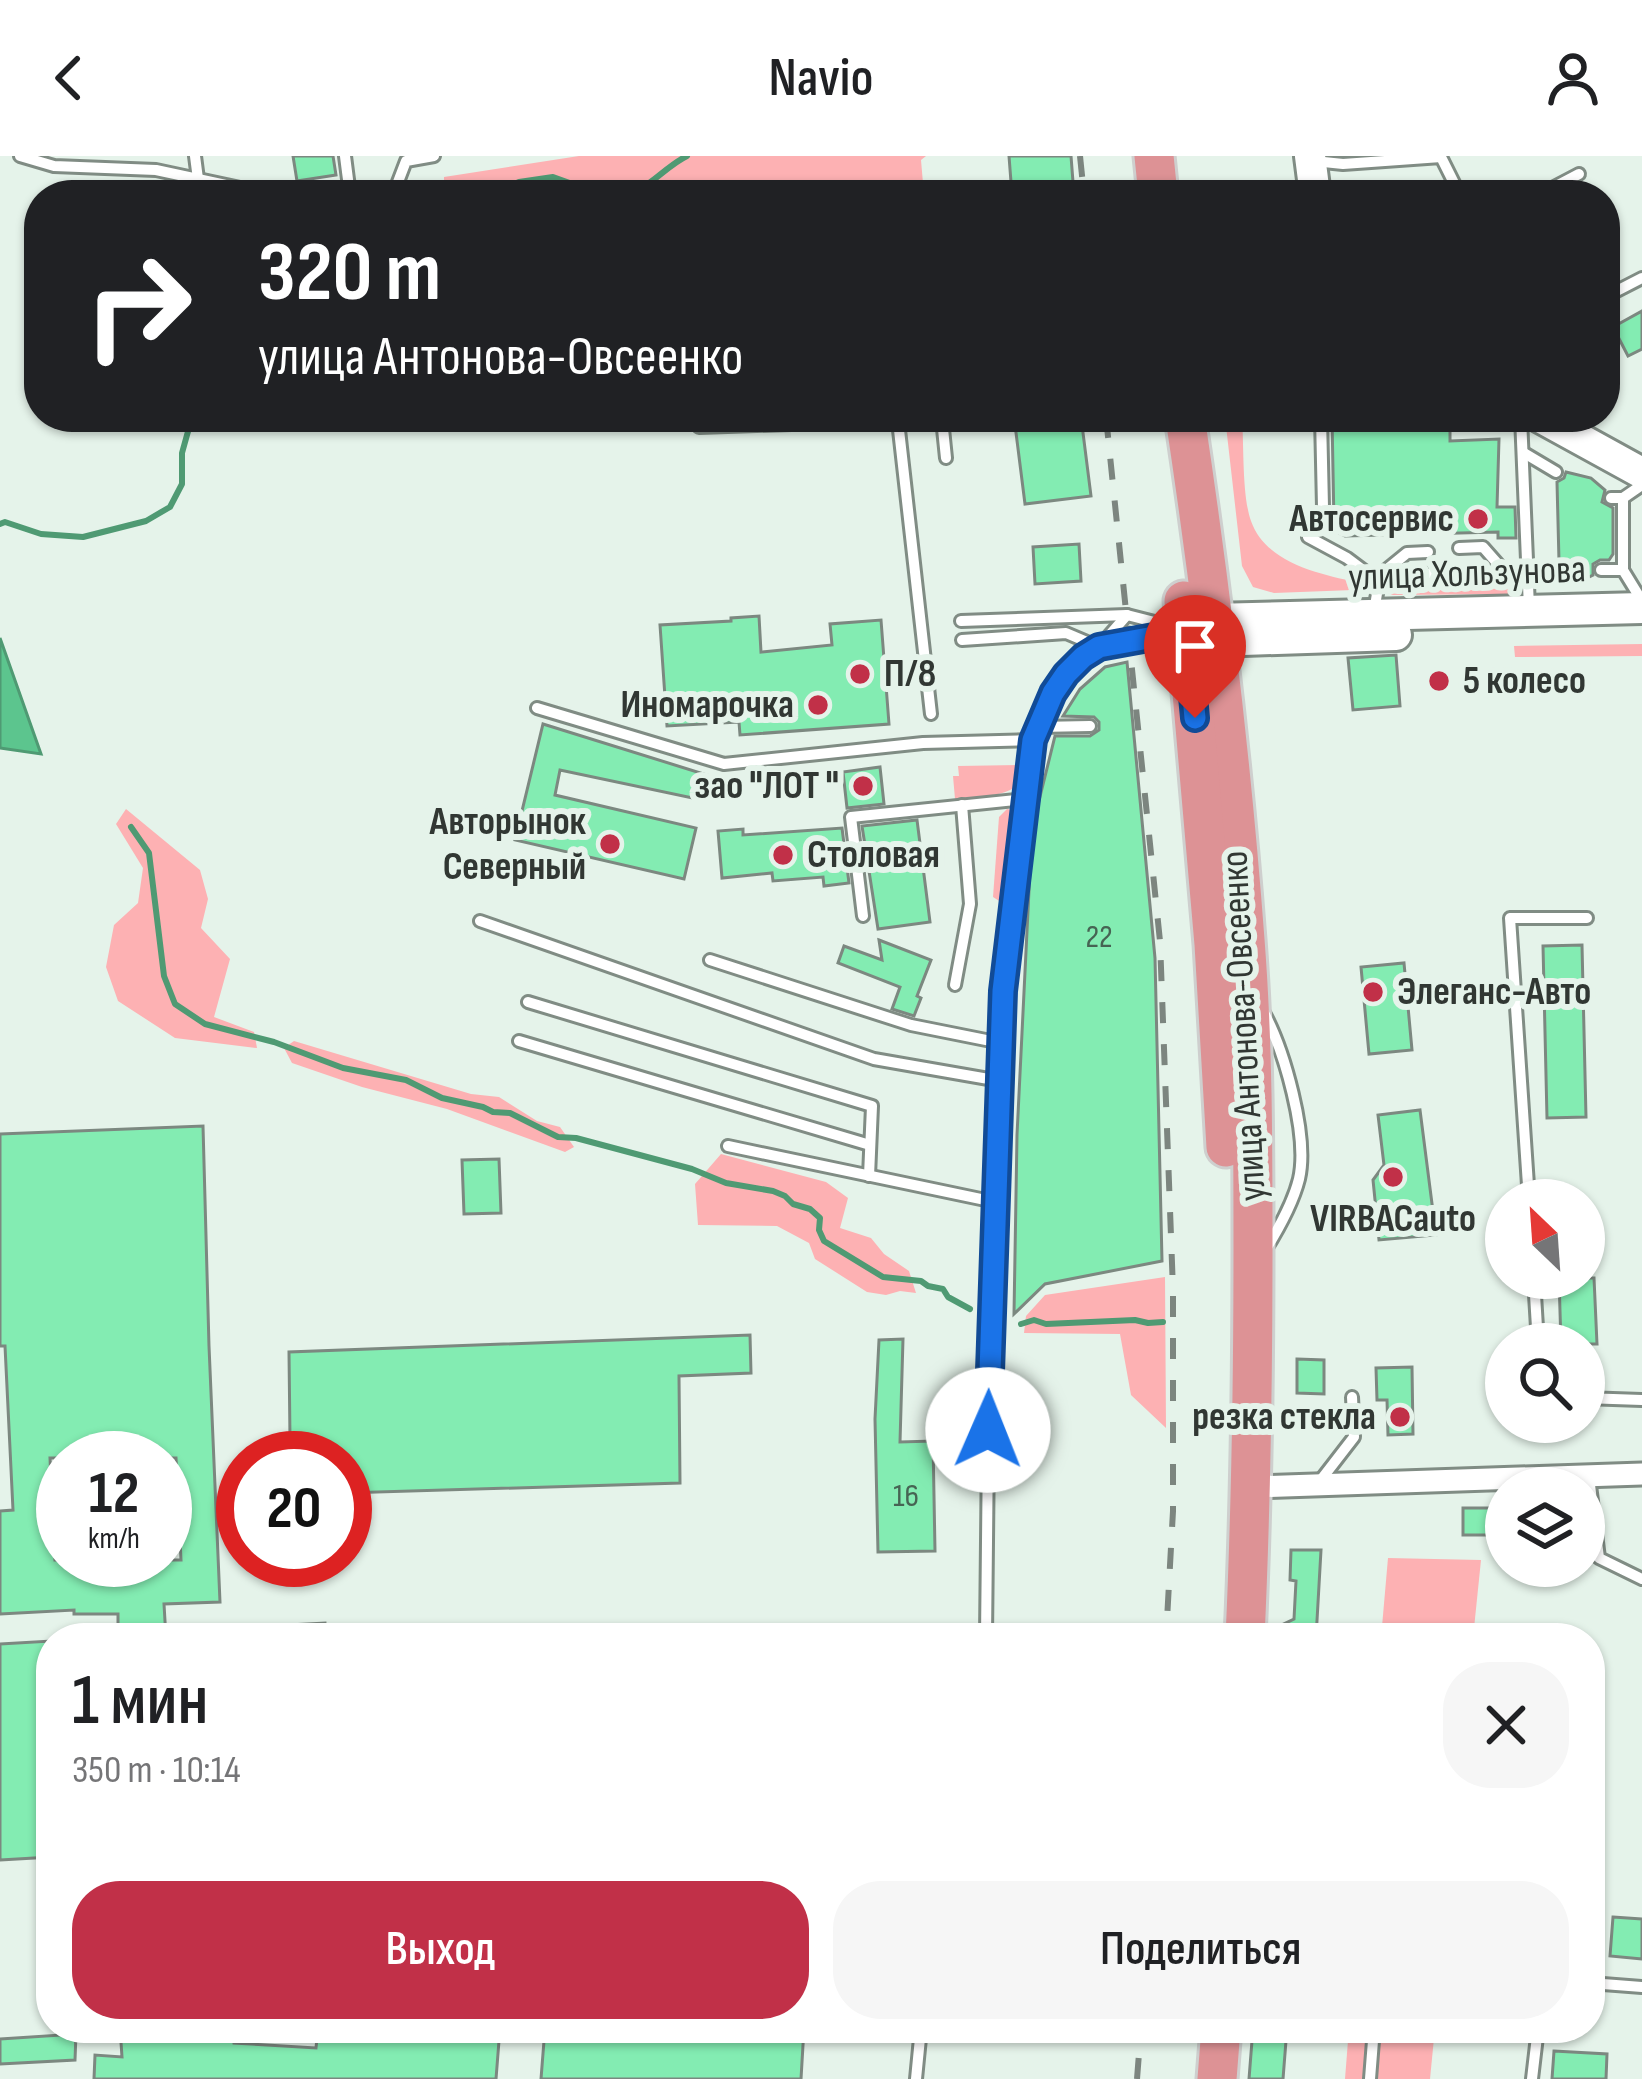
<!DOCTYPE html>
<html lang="ru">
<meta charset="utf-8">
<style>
body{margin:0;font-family:"Sofia Sans Condensed",sans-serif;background:#f6f6f6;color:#202124;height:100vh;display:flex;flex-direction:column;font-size:45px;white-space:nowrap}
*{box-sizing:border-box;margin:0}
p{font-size:39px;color:#757577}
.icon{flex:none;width:66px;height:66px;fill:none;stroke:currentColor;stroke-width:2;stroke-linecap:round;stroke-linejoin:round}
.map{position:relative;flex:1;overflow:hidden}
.drawer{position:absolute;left:36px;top:1467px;width:1569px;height:420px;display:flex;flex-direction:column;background:#fff;border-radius:48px;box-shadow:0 3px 9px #0004}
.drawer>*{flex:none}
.guide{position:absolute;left:24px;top:24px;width:1596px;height:252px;border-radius:48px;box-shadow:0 3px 9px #0004;background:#202124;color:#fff;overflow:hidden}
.needle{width:78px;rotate:335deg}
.buttons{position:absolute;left:1485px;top:1023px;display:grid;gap:24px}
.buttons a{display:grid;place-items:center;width:120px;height:120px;border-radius:50%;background:#fff;box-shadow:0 3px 9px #0004;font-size:60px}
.speed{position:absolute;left:36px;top:1275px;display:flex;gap:24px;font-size:60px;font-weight:700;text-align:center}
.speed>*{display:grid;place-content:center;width:156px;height:156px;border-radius:50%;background:#fff;box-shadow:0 3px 9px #0004;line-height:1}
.speed small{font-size:30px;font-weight:400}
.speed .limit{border:18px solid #d22;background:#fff;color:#111}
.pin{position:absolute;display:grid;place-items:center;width:102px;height:102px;color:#fff;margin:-123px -51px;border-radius:50% 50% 50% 0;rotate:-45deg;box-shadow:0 0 12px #0007}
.pin .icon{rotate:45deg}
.me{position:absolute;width:132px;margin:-66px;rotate:1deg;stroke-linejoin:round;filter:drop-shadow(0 0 9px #0008)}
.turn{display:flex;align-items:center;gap:42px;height:252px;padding:0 36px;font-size:54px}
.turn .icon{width:156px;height:156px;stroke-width:2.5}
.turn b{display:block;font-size:84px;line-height:102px}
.round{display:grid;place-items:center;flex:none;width:126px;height:126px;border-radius:48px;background:#f6f6f6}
.headline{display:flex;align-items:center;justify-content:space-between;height:204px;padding:0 36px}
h1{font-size:72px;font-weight:600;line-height:90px}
.button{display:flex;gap:24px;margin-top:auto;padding:24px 36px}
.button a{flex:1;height:138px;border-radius:48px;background:#c13048;color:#fff;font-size:48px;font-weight:600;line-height:138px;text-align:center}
.button a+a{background:#f6f6f6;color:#202124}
header{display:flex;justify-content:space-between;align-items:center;height:156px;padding:0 36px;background:#fff;font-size:54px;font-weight:600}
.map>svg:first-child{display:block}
.green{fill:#fdb1b3}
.water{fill:#5cc58e;stroke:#4f9a73;stroke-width:3}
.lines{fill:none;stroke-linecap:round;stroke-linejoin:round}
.stream{stroke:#4f9a73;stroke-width:6}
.building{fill:#83ecb2;stroke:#7c8880;stroke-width:3;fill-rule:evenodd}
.lane-casing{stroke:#808c84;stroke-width:16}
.street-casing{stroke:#808c84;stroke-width:27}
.secondary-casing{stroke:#808c84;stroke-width:36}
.highway-casing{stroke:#cecfce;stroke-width:45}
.lane{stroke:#fff;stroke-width:10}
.street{stroke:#fff;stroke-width:21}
.secondary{stroke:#fff;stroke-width:30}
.highway{stroke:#dd9295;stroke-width:39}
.rail{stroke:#7c857f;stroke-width:6;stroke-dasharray:21 21;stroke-linecap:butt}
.route-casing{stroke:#114b97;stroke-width:30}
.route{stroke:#1a73e8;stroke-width:21}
.poi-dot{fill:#c13048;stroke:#e5f3ea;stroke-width:4.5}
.labels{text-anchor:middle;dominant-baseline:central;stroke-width:12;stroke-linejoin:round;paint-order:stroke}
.number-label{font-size:33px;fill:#466453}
.poi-label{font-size:39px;font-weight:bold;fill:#313733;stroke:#e5f3ea;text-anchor:end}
.street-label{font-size:39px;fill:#313733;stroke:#e5f3ea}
</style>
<header><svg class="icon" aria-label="back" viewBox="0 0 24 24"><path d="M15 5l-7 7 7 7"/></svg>Navio<svg class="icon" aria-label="person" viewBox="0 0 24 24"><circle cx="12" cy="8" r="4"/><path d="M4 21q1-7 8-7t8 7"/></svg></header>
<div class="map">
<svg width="1642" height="1923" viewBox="0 0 1642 1923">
<rect width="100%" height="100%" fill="#e5f3ea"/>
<g class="green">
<polygon points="579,0 926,0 921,4 924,39 444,39 444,21"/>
<path d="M1225 261H1242C1244 289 1242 340 1251 365 1266 408 1323 419 1362 427L1353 434 1274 437 1253 431 1242 410Z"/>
<polygon points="1393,424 1507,424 1512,426 1514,431 1512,436 1507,438 1393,439 1388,437 1385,432 1388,426"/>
<polygon points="1642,488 1642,500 1515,501 1514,490"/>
<path d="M1024 609C1027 644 980 639 955 643L953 620H959L958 610Z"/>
<polygon points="126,653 200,714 208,743 201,772 230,803 214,861 254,876 257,892 175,882 118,845 106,811 114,769 138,747 143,712 116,668"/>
<polygon points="1007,653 1014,654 1018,659 1019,669 1007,750 993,741 999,661"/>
<polygon points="294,885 471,938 499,941 537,965 560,971 574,991 565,996 447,953 362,931 292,907 284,892"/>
<polygon points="721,998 826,1026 848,1042 840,1072 871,1082 884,1098 909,1115 916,1137 900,1135 886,1139 867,1136 815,1103 809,1087 777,1070 698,1069 695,1028"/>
<polygon points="1165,1121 1166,1272 1131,1239 1120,1178 1024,1177 1026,1160 1045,1139"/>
<polygon points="1388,1402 1481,1404 1473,1482 1381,1482"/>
<polygon points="1349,1872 1435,1872 1430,1923 1345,1923"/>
</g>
<polygon class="water" points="0,482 41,598 0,592"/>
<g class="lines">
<g class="stream">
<polyline points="439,39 459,31 503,33 519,26 553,21 603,39"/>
<path d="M623 39C648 35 664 11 687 0"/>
<polyline points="0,368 5,366 41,378 83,381 146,365 170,351 182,328 182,297 192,261"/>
<polyline points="131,671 149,697 164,820 175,848 205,868 274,886 343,912 406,924 442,942 483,951 493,956 510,957 558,981 576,982 692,1013 726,1027 773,1035 785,1040 793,1048 810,1053 820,1062 819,1074 824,1085 883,1121 921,1125 928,1130 943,1133 948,1141 970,1153"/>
<polyline points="1021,1168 1034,1164 1046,1168 1135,1164 1148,1167 1163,1166"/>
</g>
</g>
<g class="building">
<polygon points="293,0 333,0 336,19 297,25"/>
<polygon points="1009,0 1071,0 1074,39 1012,39"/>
<polygon points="1642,155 1642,193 1628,200 1613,171"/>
<polygon points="1014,261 1081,261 1091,340 1025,348"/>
<polygon points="1332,261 1430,261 1430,268 1450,268 1450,285 1499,283 1497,351 1515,351 1516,382 1498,382 1498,376 1345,380 1339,377 1334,369"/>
<polygon points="1566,316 1591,322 1605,334 1602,346 1613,352 1613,398 1609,404 1600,404 1593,408 1593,419 1583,424 1560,428 1569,415 1566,408 1559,405 1557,326 1564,322"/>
<polygon points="1079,388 1081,425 1035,428 1033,391"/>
<polygon points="759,460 761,496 832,489 830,468 881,464 889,568 740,579 739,566 667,570 660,469 731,465 731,462"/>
<polygon points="1396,499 1400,550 1353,554 1348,502"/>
<polygon points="1127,506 1155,802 1162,1105 1045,1128 1014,1158 1017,979 1032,673 1055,580 1090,580 1099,574 1099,566 1094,561 1063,560 1080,533 1105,511"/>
<polygon points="543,568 707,619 702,644 560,614 555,639 696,672 684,723 515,684"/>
<polygon points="880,611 884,648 847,652 843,616"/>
<polygon points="917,664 930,766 878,773 862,670"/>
<polygon points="842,672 849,727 824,730 823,721 773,725 772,717 722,722 718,675 743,673 743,679"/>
<polygon points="879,784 931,804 917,840 921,842 914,860 892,853 900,831 838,807 844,790 882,804"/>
<polygon points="1582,789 1586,961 1547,962 1543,790"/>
<polygon points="1404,807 1412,894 1369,898 1361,811"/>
<polygon points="1420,954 1436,1079 1379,1084 1373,1024 1384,1009 1378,959"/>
<path d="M203 970 209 1190 220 1446 164 1448 166 1482H118V1458H74V1454L0 1458V1355L13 1354 5 1190H0V978ZM50 1302H176L181 1404H55Z"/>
<polygon points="499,1003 501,1057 464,1058 462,1004"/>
<polygon points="1559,1122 1594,1122 1597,1188 1561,1188"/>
<polygon points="750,1179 751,1217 679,1220 680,1327 345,1337 345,1302 293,1302 293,1283 290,1283 289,1196"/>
<polygon points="903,1183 900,1286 933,1285 935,1395 878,1396 875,1263 879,1184"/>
<polygon points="1297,1203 1324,1204 1324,1238 1297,1237"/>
<polygon points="1412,1211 1413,1278 1388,1279 1387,1244 1377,1244 1376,1212"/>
<rect x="1463" y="1352" width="43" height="27"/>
<polygon points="1291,1394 1321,1394 1316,1482 1269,1482 1269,1475 1294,1463 1296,1425 1290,1424"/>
<polygon points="325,1467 326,1482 271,1482 271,1470"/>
<polygon points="51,1485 51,1701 0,1704 0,1488"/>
<polygon points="1613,1761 1642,1763 1642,1803 1610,1800"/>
<polygon points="120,1872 233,1872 234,1887 316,1892 317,1882 371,1885 372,1872 500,1872 496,1923 94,1923 95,1899 122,1901"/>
<polygon points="545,1872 804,1872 801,1923 541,1923"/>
<polygon points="1253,1872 1287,1872 1283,1923 1249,1923"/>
<polygon points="76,1878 75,1904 0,1908 0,1883"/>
<polygon points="1554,1895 1607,1898 1606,1923 1552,1923"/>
</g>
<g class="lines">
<g class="lane-casing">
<g id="lane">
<polyline points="20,0 54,10 156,14 273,39"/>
<polyline points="195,0 198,23"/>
<polyline points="345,0 350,39"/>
<polyline points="1314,5 1343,8 1441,1 1460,39"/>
<polyline points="393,39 406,5 434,0"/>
<polyline points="1539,39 1579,18"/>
<polyline points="1605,141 1642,122"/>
<polyline points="1321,261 1323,351 1308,381 1347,402 1371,420 1380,419 1407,397 1428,396"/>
<polyline points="1521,261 1529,452"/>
<polyline points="898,265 931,558"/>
<polyline points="699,271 942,263 946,302"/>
<polyline points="1524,297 1556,316"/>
<polyline points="1611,342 1623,342 1642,329"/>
<polyline points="1623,342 1623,414 1642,445"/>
<polyline points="1459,392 1483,391 1505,416"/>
<polyline points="1601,414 1623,414"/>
<polyline points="1374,456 1380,419 1505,416 1529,427 1559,415"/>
<polyline points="961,465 1127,459 1178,472"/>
<polyline points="962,484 1066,477 1099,491 1127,459"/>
<polyline points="537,552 724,608 923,587 1032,584"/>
<polyline points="1038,571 1090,570"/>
<polyline points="863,760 851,661 1025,643"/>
<polyline points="480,765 874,903 1000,925"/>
<polyline points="710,804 911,869 1001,887"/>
<polyline points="955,829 970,748 962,649"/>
<polyline points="528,846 872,950 869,1020"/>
<path d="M1263 855C1284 893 1309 980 1299 1023 1293 1047 1279 1072 1266 1093"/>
<polyline points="519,885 870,989"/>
<polyline points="728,990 995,1046"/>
<polyline points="1529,1044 1510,762 1587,762"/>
<polyline points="1534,1122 1538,1188"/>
<polyline points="1584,1242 1642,1244"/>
<polyline points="1589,1321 1599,1402 1642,1423"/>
<polyline points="1320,1325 1354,1281 1352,1241"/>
<polyline points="986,1482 989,1192 1003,835 1032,584 1053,537 1066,517 1083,501 1099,491 1181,476"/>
<polyline points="1590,1827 1642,1831"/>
<polyline points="916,1923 921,1872"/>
<polyline points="1370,1923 1374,1872"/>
<polyline points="1532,1923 1538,1872"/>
</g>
</g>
<g class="street-casing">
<polyline id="street" points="1252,1331 1642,1318"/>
</g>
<g class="secondary-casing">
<g id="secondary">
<polyline points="1310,0 1315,39"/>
<polyline points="1540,261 1642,317"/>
<polyline points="1193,472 1213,463 1642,452"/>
<polyline points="1199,479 1215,485 1396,479"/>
</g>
</g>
<g class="highway-casing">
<g id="highway">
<polyline points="1154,0 1158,39"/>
<path d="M1185 261C1211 434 1232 609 1245 784 1253 886 1253 989 1253 1092 1253 1222 1251 1352 1245 1482"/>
<polyline points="1184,445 1214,788 1226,991"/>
<polyline points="1217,1923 1221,1872"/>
</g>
</g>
<use href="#lane" class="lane"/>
<use href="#street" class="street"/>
<use href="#secondary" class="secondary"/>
<use href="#highway" class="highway"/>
<g class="rail">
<polyline points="1080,0 1084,39"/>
<polyline points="1106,261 1160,785 1173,1134 1173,1355 1166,1482"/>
<polyline points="1137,1923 1141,1872"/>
</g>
</g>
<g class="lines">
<g class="route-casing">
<polyline id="route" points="988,1274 1003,835 1033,584 1053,537 1066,518 1083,501 1099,491 1187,475 1195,562"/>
</g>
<use href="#route" class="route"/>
</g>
<g class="poi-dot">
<circle cx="1478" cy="363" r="12"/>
<circle cx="860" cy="518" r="12"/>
<circle cx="1439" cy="525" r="12"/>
<circle cx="818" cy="549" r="12"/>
<circle cx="863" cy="630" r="12"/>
<circle cx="610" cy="688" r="12"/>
<circle cx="783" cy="699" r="12"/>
<circle cx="1373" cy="836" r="12"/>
<circle cx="1393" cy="1021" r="12"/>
<circle cx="1400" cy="1261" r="12"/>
</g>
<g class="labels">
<g class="number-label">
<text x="1099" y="781">22</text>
<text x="906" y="1340">16</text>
</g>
<g class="poi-label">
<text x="1454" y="363">Автосервис</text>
<text x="884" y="518" text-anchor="start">П/8</text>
<text x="1463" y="525" text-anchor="start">5 колесо</text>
<text x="794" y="549">Иномарочка</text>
<text x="839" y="630">зао "ЛОТ "</text>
<text x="586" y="666">Авторынок<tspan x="586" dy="45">Северный</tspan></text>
<text x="807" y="699" text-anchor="start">Столовая</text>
<text x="1397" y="836" text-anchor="start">Элеганс-Авто</text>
<text x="1393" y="1063" text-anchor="middle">VIRBACauto</text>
<text x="1376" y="1261">резка стекла</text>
</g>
<g class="street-label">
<text transform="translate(1467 418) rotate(-2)">улица Хользунова</text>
<text transform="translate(1244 870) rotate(-93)">улица Антонова-Овсеенко</text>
</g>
</g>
</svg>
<div class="buttons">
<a><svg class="needle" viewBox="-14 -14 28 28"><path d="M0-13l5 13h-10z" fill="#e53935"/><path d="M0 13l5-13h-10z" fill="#757577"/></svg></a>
<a><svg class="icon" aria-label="search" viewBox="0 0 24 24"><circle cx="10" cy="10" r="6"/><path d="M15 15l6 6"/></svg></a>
<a><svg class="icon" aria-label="layers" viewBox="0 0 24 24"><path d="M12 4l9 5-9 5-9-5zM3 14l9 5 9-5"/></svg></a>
</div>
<div class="speed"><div>12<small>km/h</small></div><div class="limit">20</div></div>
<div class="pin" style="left:1195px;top:562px;background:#d93025"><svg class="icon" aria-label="arrive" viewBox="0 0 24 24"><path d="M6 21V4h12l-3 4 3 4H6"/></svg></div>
<svg class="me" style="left:988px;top:1274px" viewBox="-20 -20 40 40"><circle r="19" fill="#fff"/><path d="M0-13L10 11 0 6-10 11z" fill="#1a73e8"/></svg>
<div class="guide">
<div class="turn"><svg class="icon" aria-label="right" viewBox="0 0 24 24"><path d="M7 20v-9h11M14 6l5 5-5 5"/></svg><div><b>320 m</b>улица Антонова-Овсеенко</div></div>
</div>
<section class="drawer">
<div class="headline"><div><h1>1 мин</h1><p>350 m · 10:14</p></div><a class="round"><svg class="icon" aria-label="close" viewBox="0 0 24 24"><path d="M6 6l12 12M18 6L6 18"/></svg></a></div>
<div class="button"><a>Выход</a><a>Поделиться</a></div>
</section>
</div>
